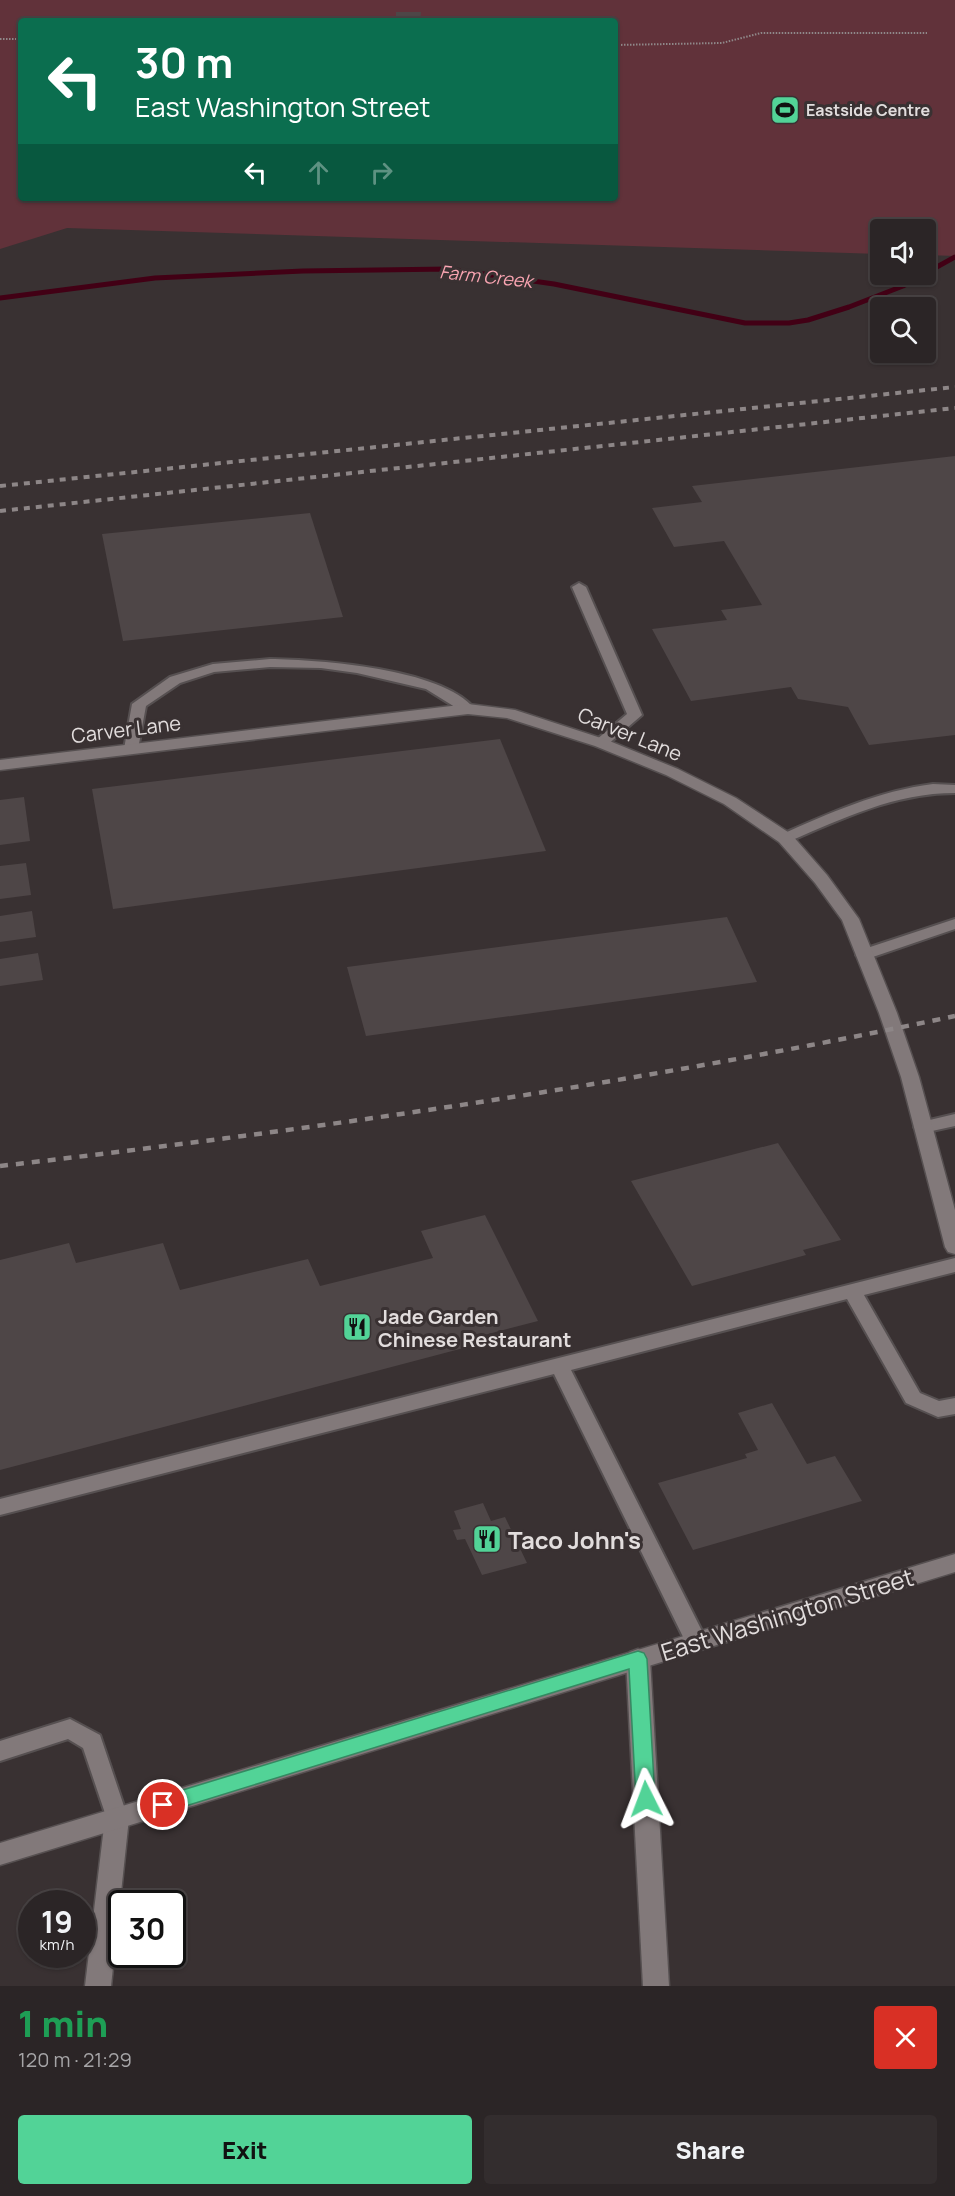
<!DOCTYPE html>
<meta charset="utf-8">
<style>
body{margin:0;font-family:Manrope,sans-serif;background:#332d2e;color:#f1f3f6;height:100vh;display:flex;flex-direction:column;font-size:22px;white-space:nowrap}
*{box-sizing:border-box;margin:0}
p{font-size:20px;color:#a6a5a7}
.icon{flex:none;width:33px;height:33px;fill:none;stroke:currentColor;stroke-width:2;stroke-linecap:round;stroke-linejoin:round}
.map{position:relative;height:1986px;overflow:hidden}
.details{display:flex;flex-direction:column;background:#2b2526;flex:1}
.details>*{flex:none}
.banner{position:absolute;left:18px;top:18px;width:600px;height:183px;border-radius:6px;box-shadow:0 2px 4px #0004,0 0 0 2px #474243;background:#0b6e4f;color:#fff;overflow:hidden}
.controls{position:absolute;left:870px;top:219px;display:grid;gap:12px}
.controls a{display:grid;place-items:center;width:66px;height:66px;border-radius:6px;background:#2b2526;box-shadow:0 2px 4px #0004,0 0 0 2px #474243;font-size:30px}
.speed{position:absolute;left:18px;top:1890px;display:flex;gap:12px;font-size:30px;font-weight:700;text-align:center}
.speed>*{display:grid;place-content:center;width:78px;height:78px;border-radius:50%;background:#2b2526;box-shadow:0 2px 4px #0004,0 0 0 2px #474243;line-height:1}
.speed small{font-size:15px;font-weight:400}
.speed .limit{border:3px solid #111;border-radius:9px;background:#fff;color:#111}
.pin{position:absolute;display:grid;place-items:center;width:51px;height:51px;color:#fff;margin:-26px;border:3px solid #fff;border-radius:50%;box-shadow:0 2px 6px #0007}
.me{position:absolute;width:66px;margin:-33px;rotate:357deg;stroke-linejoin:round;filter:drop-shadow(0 0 4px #0008)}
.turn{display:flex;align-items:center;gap:21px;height:126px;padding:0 18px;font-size:27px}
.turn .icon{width:78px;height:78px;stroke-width:2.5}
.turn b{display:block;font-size:42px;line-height:51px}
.lanes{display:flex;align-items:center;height:57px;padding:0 18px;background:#0003;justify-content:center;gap:30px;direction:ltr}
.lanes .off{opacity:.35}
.round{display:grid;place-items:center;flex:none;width:63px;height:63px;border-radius:6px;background:#332d2e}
.head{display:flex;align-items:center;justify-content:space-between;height:102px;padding:0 18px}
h1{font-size:36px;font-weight:800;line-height:45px;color:#1e9e55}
.cta{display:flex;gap:12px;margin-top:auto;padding:12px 18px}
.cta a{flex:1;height:69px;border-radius:6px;background:#52d397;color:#111;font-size:24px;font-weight:800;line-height:69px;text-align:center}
.cta a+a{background:#332d2e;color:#f1f3f6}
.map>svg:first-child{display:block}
.green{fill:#61323a;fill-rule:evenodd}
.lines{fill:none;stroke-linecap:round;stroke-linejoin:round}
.stream{stroke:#420015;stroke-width:5}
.building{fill:#4e4647}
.service-casing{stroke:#565051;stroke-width:4}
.minor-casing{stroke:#565051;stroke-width:3}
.secondary-casing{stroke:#565051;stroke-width:3}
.path{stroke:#8f8889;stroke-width:2;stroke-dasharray:1.5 1.5;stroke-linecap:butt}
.service{fill:#82797a;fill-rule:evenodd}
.minor{fill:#82797a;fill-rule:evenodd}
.secondary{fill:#82797a;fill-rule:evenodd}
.rail-far1{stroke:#8d8687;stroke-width:4;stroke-dasharray:6 6;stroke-linecap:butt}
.rail{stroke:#8d8687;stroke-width:4.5;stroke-dasharray:8 8;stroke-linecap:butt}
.route{fill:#52d397;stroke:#358962;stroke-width:1.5}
.labels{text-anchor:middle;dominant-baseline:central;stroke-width:6;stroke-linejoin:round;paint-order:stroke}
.far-poi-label{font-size:16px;font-weight:bold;fill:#e2dddd;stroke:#393132;text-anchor:start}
.far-water-label{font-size:18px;font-style:italic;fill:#faa5b2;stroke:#393132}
.street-label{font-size:20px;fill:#e2dddd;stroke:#393132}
.poi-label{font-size:20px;font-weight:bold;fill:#e2dddd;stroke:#393132;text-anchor:start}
.near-poi-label{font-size:24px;font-weight:bold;fill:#e2dddd;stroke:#393132;text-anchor:start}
.near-street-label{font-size:24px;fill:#e2dddd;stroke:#393132}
</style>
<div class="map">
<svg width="955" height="1986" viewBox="0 0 955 1986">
<rect width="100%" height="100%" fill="#393132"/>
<path class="green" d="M0 0H955V256L926 255V230H880V254L67 228 0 249ZM21 21H615V198H21Z"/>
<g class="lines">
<g class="stream">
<polyline points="926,273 955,257"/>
<polyline points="0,298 155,278 303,271 449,269 554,284 745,323 789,323 808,320 849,307 903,286 924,274"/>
</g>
</g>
<g class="building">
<polygon points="396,12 421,12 420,21 396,21"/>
<polygon points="955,456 955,735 869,745 848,707 798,699 791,687 691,701 652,629 727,620 721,610 762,605 724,541 674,547 652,508 702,502 692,486"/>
<polygon points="310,513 343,617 123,641 102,534"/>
<polygon points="500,739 546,851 113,909 92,789"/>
<polygon points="24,797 30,841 0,845 0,800"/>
<polygon points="26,863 31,895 0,899 0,866"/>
<polygon points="32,911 36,937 0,942 0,916"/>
<polygon points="727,917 757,982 366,1036 347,967"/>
<polygon points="38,953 43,980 0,986 0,959"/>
<polygon points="778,1143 841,1240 803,1250 806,1255 692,1286 631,1181"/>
<polygon points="485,1215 538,1321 473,1338 475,1345 0,1470 0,1260 69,1243 76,1263 163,1243 180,1290 308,1259 320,1286 433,1258 421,1231"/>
<polygon points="772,1403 807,1464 835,1456 862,1501 693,1550 658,1483 747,1458 745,1454 758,1450 738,1413"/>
<polygon points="483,1503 491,1521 505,1517 527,1563 482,1575 465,1539 457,1540 453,1530 461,1529 454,1511"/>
</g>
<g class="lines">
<g class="service-casing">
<g id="service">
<polygon points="579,583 586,587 642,715 606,746 596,746 594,743 596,740 627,714 572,587"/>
<path d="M270 659C321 660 441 668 475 709L468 713 463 712 426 689 357 673 321 668 270 667 214 672 180 683 146 706 138 749 131 753 124 749 132 704 170 677 213 664Z"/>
<path d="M933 784 955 785V793C895 793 844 818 790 841H780L777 838 780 835C830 813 878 791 933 784Z"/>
<polygon points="955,919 955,929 864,960 856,955 858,951"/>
<polygon points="955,1114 955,1126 923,1133 917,1131 914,1127 917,1123"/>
<polygon points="955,1258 955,1272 864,1295 920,1393 939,1401 955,1398 955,1414 938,1417 906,1403 847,1299 571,1370 707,1641 704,1647 696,1650 688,1647 554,1374 0,1515 0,1499"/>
<polygon points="70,1719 100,1735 128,1818 125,1825 117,1828 109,1825 83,1748 68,1739 0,1761 0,1741"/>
</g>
</g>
<g class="minor-casing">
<g id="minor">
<polygon points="468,704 515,710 607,740 678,769 736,798 791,834 827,875 859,919 897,1013 919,1077 955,1210 955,1254 948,1252 945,1247 901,1077 879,1013 842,920 815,883 779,842 724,804 666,775 595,746 507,718 468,714 0,770 0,760"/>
<polygon points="638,1649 646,1652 650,1659 669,1986 643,1986 626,1659 630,1652"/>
<polygon points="117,1807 126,1810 129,1818 111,1986 85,1986 105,1818 108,1810"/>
</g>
</g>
<g class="secondary-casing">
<polygon id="secondary" points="955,1554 955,1572 0,1865 0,1843"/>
</g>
<g class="path">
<polyline points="0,39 21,39"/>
<polyline points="615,45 722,43 761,33 927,33"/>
</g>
<use href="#service" class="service"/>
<use href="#minor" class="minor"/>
<use href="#secondary" class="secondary"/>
<g class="rail-far1">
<polyline points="0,486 955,387"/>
<polyline points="0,511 955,408"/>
</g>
<path class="rail" d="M0 1166C320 1129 639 1083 955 1016"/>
</g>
<polygon class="route" points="638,1651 644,1653 647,1659 655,1799 652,1805 646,1807 639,1805 636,1799 629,1669 163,1813 156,1811 153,1805 156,1799 163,1796"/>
<defs>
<g id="stadium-square" transform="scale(1.5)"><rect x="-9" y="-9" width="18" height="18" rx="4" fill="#52d397" stroke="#393132"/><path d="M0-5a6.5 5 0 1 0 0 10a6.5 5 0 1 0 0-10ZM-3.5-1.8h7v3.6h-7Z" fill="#111"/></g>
<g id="restaurant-square" transform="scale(1.5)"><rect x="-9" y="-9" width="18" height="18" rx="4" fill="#52d397" stroke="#393132"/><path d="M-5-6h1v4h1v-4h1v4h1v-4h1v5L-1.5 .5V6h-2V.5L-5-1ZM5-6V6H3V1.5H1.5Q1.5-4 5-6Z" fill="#111"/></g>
</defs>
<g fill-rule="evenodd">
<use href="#stadium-square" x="785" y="110"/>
<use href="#restaurant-square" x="357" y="1327"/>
<use href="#restaurant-square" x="487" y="1539"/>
</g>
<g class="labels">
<g class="far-poi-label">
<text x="806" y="110">Eastside Centre</text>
</g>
<g class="far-water-label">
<text transform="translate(486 276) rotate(6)">Farm Creek</text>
</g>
<g class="street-label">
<text transform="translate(126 729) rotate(-7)">Carver Lane</text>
<text transform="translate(630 734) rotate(22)">Carver Lane</text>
</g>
<g class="poi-label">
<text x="378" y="1316">Jade Garden<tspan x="378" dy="23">Chinese Restaurant</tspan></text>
</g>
<g class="near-poi-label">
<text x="508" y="1539">Taco John's</text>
</g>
<g class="near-street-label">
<text transform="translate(787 1614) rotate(-17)">East Washington Street</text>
</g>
</g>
</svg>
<div class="controls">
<a><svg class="icon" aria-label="sound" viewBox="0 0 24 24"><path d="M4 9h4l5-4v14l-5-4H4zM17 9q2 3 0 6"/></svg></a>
<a><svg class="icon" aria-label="search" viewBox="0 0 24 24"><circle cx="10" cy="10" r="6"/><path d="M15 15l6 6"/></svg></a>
</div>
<div class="speed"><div>19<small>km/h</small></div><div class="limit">30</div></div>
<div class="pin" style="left:163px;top:1805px;background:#d93025"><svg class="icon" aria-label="arrive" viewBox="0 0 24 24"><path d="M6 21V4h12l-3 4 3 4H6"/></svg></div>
<svg class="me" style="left:646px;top:1799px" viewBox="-20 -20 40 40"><path d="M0-17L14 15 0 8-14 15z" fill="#52d397" stroke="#fff" stroke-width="4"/></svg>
<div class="banner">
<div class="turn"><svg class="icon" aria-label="left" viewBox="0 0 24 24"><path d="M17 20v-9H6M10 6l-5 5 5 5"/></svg><div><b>30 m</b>East Washington Street</div></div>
<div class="lanes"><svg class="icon" aria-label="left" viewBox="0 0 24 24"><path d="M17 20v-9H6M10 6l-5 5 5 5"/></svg><svg class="icon off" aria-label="ahead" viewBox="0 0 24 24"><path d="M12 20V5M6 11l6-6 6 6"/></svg><svg class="icon off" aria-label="right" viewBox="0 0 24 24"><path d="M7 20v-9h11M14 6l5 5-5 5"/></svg></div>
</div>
</div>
<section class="details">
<div class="head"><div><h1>1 min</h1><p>120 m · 21:29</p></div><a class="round" style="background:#d93025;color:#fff"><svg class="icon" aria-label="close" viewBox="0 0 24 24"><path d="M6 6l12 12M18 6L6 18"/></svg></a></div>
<div class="cta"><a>Exit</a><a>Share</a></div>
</section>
